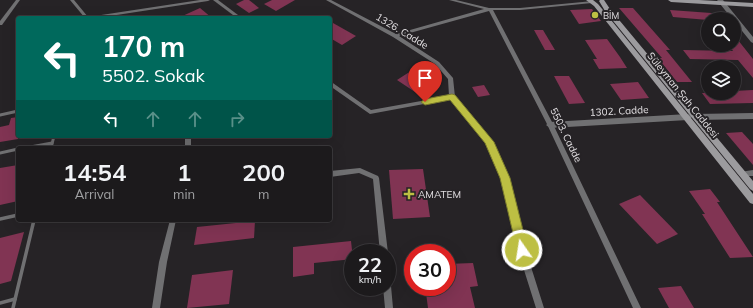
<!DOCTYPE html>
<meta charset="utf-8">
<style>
body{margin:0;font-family:Mulish,sans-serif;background:#252325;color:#f1f3f6;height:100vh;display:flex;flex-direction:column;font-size:15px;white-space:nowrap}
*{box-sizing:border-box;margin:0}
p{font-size:13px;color:#a0a1a3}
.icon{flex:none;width:22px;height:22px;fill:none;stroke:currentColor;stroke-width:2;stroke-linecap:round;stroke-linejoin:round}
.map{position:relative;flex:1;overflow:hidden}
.panel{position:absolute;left:16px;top:146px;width:316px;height:76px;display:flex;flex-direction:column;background:#1c1a1c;border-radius:4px;box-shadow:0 4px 16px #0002,0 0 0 1px #3a383b}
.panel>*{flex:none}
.banner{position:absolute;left:16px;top:16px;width:316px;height:122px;border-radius:4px;box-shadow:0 4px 16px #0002,0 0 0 1px #3a383b;background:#00695c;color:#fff;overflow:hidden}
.controls{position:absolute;left:701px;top:12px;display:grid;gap:8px}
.controls a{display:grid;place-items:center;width:40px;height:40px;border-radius:50%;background:#1c1a1c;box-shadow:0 4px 16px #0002,0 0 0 1px #3a383b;font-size:20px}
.speed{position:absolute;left:344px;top:244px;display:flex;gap:8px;font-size:20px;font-weight:700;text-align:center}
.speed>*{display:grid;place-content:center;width:52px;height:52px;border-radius:50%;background:#1c1a1c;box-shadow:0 4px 16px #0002,0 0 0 1px #3a383b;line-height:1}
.speed small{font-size:10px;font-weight:400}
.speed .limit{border:6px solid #d22;background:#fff;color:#111}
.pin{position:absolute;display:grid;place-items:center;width:34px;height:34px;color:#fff;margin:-41px -17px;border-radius:50% 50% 50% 0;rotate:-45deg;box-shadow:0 0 4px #0007}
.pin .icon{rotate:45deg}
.me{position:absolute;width:44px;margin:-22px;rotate:347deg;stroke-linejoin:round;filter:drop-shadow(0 0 3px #0008)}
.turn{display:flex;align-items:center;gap:14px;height:84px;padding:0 20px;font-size:18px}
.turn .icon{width:52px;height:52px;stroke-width:2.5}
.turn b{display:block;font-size:28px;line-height:34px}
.lanes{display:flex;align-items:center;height:38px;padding:0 20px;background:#0003;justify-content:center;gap:20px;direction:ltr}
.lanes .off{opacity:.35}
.eta{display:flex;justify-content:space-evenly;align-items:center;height:68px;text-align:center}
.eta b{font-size:24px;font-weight:700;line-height:28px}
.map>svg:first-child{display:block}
.building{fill:#813453}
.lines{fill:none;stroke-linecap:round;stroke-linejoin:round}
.service-far1{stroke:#707072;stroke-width:3}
.service{stroke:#707072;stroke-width:3.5}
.minor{fill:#707072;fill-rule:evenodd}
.tertiary{fill:#707072;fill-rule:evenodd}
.secondary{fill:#9c9b9e;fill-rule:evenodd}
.route{fill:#bdbf43;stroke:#7b7c2c}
.poi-dot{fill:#bdbf43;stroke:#262326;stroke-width:1.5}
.labels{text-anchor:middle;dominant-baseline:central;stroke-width:4;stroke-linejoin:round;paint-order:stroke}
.far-poi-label{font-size:9px;fill:#e4e1e4;stroke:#262326;text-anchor:start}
.street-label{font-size:10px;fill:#e4e1e4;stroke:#262326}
.poi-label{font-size:10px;fill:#e4e1e4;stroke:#262326;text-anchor:start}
</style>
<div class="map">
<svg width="753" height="308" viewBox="0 0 753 308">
<rect width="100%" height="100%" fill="#262326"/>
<g class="building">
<polygon points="244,0 249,0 259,8 249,13 236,4"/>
<polygon points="272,0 295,0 276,11 264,4"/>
<polygon points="200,8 212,18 178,18"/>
<polygon points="619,8 633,8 670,50 666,50 692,82 677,82 658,58 662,58"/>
<polygon points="592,9 601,21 579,24 570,10"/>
<polygon points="670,10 725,14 724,19 708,20 673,17"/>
<polygon points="333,23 356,36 342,45 330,38 330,25"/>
<polygon points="534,30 543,30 555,50 545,50"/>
<polygon points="734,35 753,59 753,78 738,60 690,59 683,50 733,51 729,45 734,45"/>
<polygon points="607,39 620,57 627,68 599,69 593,59 597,59 585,40"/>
<polygon points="414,69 435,82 418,94 397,80"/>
<polygon points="554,76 569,76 585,103 569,104"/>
<polygon points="638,82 649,98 621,100 610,84"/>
<polygon points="484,85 490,95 478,97 472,87"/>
<polygon points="753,90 753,103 710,104 702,93 734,93 734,91"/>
<polygon points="18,117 18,139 0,142 0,127 9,125 11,118"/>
<polygon points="742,132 753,144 753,165 726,133"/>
<polygon points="18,165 18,201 0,205 0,168"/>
<polygon points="423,169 430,217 393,219 389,170"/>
<polygon points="710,189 720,202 717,202 753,257 730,258 702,214 705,214 689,191"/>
<polygon points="640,195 678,234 657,244 619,204"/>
<polygon points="255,221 254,238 194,245 197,227"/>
<polygon points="24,232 11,281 0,284 0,238"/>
<polygon points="351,241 353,259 314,263 314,274 293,277 293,247"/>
<polygon points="473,263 478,286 470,287 475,308 428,308 426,293 417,293 417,287 447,287 447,264"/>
<polygon points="233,270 229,304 187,308 192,275"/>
<polygon points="681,286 694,308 669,308 658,288"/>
</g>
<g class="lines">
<g class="service-far1">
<polyline points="0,115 18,111"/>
<polyline points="25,148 52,143"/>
<polyline points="51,148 54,136"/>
<polyline points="0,153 18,149"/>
</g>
<g class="service">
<polyline points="0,219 18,215"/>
<polyline points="0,303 15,299"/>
<polyline points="13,308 34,220"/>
</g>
<g class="minor">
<polygon points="16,0 20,0 2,25 0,25 0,21"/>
<polygon points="70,0 74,0 88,17 200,0 210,0 208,1 97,18 85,18"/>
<polygon points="213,0 218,0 242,18 237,18"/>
<polygon points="326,0 331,0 396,34 484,9 449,0 456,0 489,8 520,8 593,1 593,3 592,3 520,10 493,10 552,122 641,308 633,308 546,122 489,11 399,36 439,62 453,78 455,97 492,142 508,177 526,251 544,308 536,308 518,251 502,177 487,143 451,99 370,114 330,86 330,81 371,110 449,96 448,79 435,64 393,37"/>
<rect x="185" y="136" width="6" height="12"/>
<polygon points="360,168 378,176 379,178 388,253 387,254 387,253 380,253 373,179 359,173 330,177 330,171"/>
<polygon points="170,220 176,220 167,262 160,308 152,308 159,262"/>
<polygon points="387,282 390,283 391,286 393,308 385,308 383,287 387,287"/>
</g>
<g class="tertiary">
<polygon points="717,0 723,0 753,37 753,43 751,42 734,21 734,19 732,19"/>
<polygon points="753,113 753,119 696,120 692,117 696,114"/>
<polygon points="688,114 692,117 688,120 550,128 546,125 550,122"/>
<polygon points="753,170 753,176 740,176 739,174 740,172"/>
</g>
<g class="secondary">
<polygon points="586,0 593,0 598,4 753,194 753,204 750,203 594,6"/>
<polygon points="600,0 604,0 610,9 753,181 753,191 750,189 605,11 599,1"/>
<polygon points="668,0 699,0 753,3 753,7 671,2"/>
</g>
</g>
<polygon class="route" points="452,94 455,95 494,142 510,178 528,250 526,254 522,255 519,254 517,250 500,178 485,143 450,100 425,105 421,102 425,99"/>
<g class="poi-dot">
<circle cx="595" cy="15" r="4"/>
<path d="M407 188h4v4h4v4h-4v4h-4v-4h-4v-4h4z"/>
</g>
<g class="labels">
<g class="far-poi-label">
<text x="603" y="15">BİM</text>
</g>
<g class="street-label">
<text transform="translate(402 31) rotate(31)">1326. Cadde</text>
<text transform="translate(683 95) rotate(51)">Süleyman Şah Caddesi</text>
<text transform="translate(619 111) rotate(-3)">1302. Cadde</text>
<text transform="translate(566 135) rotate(64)">5503. Cadde</text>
</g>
<g class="poi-label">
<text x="418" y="194">AMATEM</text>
</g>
</g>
</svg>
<div class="controls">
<a><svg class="icon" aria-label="search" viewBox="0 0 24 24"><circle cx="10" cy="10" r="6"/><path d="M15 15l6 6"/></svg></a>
<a><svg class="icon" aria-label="layers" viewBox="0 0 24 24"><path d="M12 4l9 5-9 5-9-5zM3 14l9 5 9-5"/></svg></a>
</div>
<div class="speed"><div>22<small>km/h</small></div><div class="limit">30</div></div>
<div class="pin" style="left:425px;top:102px;background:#d93025"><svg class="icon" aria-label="arrive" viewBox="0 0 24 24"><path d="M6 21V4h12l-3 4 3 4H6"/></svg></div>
<svg class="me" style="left:522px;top:250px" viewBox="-20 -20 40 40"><circle r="17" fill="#bdbf43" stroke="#fff" stroke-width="3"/><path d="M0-11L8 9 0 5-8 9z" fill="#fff"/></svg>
<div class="banner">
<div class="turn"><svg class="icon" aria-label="left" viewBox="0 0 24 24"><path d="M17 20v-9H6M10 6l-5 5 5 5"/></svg><div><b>170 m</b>5502. Sokak</div></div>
<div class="lanes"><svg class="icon" aria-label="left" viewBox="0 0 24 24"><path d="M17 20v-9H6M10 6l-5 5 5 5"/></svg><svg class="icon off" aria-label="ahead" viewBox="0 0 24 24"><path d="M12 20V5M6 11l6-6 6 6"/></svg><svg class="icon off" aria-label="ahead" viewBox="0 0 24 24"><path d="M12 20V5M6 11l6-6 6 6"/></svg><svg class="icon off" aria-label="right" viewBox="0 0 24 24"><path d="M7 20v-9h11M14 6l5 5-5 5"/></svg></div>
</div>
<section class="panel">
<div class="eta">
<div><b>14:54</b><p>Arrival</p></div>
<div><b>1</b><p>min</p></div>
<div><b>200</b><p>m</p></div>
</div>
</section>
</div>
